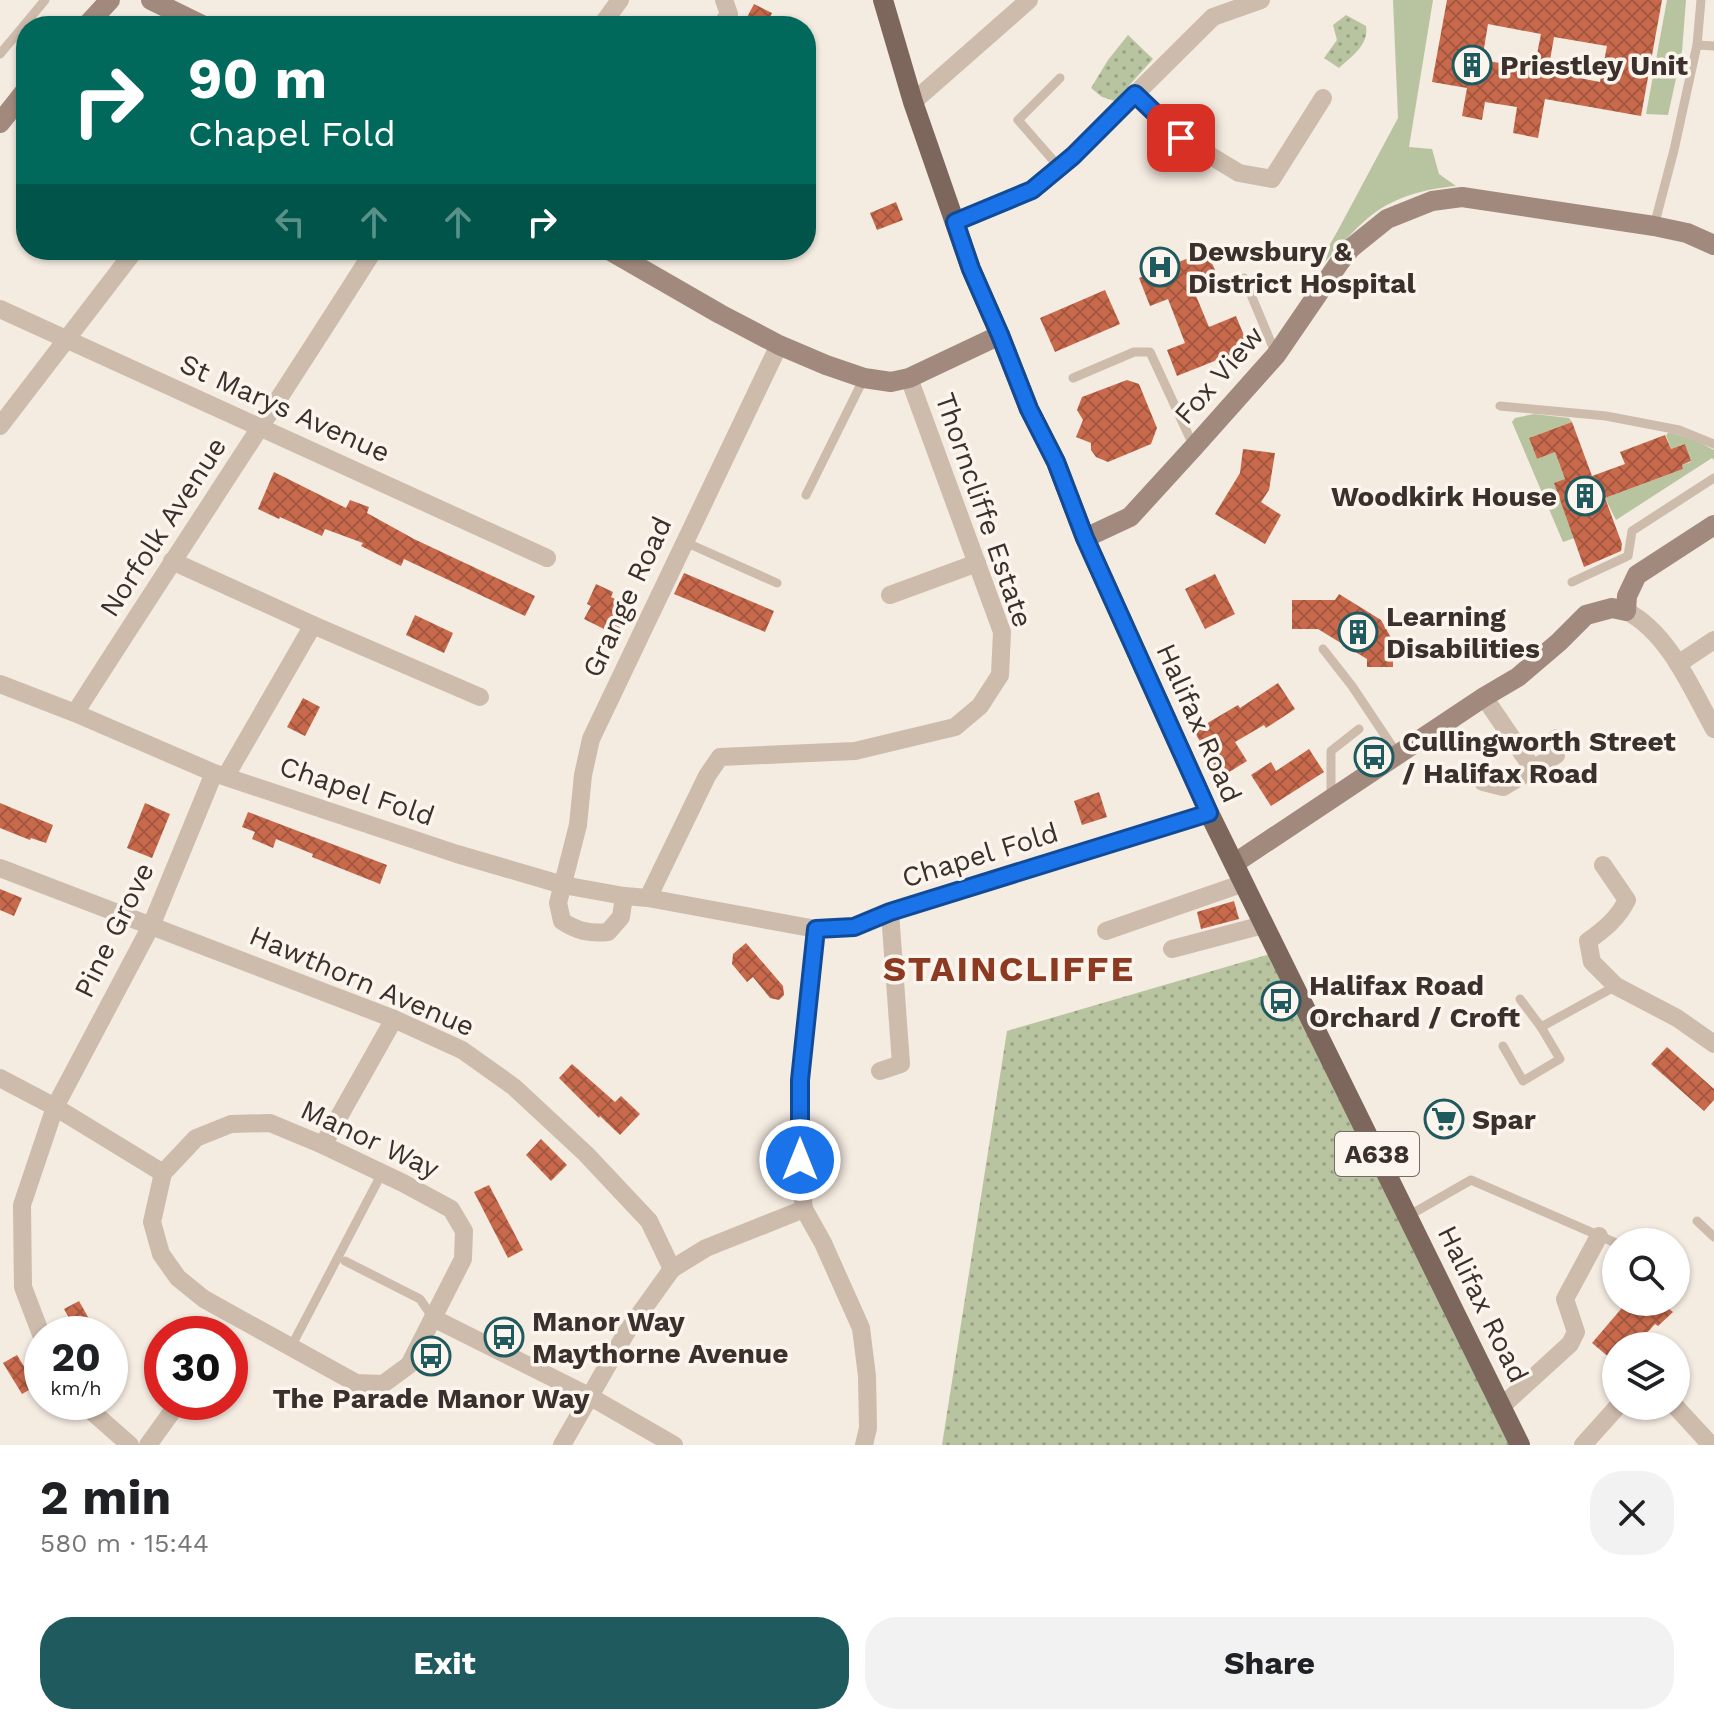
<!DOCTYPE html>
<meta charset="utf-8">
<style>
body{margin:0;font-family:"Work Sans",sans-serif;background:#f2f2f2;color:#202124;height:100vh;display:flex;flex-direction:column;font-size:30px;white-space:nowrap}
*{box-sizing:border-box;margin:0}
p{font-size:26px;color:#757577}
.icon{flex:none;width:44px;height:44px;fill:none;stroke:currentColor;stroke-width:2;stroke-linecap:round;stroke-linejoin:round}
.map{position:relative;height:1445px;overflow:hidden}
.panel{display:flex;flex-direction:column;background:#fff;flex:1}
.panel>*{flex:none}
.top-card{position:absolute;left:16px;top:16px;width:800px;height:244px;border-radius:32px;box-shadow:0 2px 6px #0004;background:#00695c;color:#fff;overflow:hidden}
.controls{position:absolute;left:1602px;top:1228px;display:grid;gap:16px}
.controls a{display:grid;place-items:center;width:88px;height:88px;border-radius:50%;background:#fff;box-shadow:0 2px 6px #0004;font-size:40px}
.speed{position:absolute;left:24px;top:1316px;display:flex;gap:16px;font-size:40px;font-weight:700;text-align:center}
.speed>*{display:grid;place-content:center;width:104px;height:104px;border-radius:50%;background:#fff;box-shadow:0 2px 6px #0004;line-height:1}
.speed small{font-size:20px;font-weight:400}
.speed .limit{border:12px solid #d22;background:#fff;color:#111}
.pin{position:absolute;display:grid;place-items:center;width:68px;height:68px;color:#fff;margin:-34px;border-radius:16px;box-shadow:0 4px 12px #0006}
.me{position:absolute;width:88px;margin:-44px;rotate:0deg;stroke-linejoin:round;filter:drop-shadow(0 0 6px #0008)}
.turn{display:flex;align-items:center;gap:28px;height:168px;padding:0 40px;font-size:36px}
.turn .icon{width:104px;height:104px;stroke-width:2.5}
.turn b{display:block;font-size:56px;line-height:68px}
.lanes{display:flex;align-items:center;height:76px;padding:0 40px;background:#0003;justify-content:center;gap:40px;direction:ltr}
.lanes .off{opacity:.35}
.round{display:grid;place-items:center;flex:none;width:84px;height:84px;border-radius:32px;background:#f2f2f2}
.summary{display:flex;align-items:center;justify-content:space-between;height:136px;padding:0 40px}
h1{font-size:48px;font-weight:700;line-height:60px}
.action{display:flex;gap:16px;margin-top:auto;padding:16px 40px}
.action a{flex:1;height:92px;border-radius:32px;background:#1f5a5e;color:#fff;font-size:32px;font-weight:700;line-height:92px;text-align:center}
.action a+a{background:#f2f2f2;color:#202124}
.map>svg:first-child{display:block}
.grass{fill:#b8c4a0}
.park{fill:url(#park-dots)}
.building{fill:url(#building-cross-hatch);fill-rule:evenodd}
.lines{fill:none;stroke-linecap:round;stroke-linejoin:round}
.lane{stroke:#cdbbac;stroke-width:9}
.street{stroke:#cdbbac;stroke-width:18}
.secondary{stroke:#a18a7d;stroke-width:20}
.primary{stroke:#7d675c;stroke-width:20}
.route-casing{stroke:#114b97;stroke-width:20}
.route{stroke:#1a73e8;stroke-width:14}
.labels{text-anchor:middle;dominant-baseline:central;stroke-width:7;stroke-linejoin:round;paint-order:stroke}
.shield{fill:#fbf5ee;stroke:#756b66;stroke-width:2}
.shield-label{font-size:26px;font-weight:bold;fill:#3b302b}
.poi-label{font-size:28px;font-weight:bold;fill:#3b302b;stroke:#fbf5ee;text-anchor:start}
.street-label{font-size:28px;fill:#3b302b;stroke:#fbf5ee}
.district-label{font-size:36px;font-weight:bold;letter-spacing:2px;fill:#8c3b22;stroke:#fbf5ee}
</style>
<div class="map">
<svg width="1714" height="1445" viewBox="0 0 1714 1445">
<defs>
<pattern id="park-dots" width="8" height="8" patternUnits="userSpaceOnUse" patternTransform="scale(2)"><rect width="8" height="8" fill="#b8c4a0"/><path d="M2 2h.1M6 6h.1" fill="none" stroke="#97a083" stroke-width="1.8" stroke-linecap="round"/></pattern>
<pattern id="building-cross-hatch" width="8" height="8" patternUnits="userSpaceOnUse" patternTransform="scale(2)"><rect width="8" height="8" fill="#c8694b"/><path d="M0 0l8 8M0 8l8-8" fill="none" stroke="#a4573f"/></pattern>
</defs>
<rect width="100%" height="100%" fill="#f4ebe1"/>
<g class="grass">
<path d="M1393 0H1433L1409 147 1432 149 1439 174 1456 186C1424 189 1393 197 1368 218 1349 234 1333 255 1314 272L1337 232 1398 118Z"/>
<polygon points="1667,0 1686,0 1682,51 1668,115 1646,114"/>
<polygon points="1534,414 1569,418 1572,422 1529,438 1537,459 1555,452 1565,479 1580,536 1563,542 1512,422 1515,418"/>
<polygon points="1669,432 1692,439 1714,450 1714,460 1712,458 1616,520 1605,498 1683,469 1682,465 1691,462 1685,444 1671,449 1666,435"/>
</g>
<g class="park">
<path d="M1346 15 1366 26C1369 45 1352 56 1339 68L1324 58 1337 40 1333 25Z"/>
<polygon points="1128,35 1153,59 1115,101 1102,97 1091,88 1108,60"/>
<polygon points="1277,952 1520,1445 942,1445 1007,1031"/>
</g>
<g class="building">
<path d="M1447 0H1662L1641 116 1545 99 1538 138 1513 133 1517 107 1485 102 1482 120 1462 116 1467 88 1432 82ZM1488 24 1541 34 1534 69 1482 60ZM1554 37 1607 46 1600 82 1548 72Z"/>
<polygon points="754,4 772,13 766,26 754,26 745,21"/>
<polygon points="896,202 903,220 877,230 870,213"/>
<polygon points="1206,251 1219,278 1194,291 1209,327 1236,316 1245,338 1239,341 1242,350 1177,376 1167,350 1185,343 1168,299 1150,306 1139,278"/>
<polygon points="1105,290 1120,324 1055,352 1040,318"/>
<polygon points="1127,380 1139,384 1157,428 1151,444 1108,462 1096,457 1091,450 1091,443 1076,437 1083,420 1077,410 1082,397"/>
<polygon points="1572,422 1592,476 1625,464 1620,452 1665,435 1671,449 1685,444 1691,461 1682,465 1683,469 1605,498 1622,544 1621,551 1584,567 1554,483 1565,479 1555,452 1537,459 1529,438"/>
<polygon points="1243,449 1275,453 1269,490 1261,502 1281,515 1265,544 1215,514 1240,473"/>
<polygon points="274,472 346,508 350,500 369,507 367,513 414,539 535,596 525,616 404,559 401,566 361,546 363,543 325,529 322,536 280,517 279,519 258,509"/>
<polygon points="684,573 774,611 765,632 674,594"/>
<polygon points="1215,574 1235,614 1205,629 1185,589"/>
<polygon points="596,584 613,592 611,597 630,607 616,635 584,619 591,606 587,604"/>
<polygon points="1339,594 1381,620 1393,641 1393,667 1367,667 1367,659 1318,629 1292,629 1292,600 1335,600"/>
<polygon points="415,615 453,633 444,653 406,635"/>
<polygon points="1278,683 1295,709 1266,728 1264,725 1235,742 1247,761 1221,777 1194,731 1238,705 1240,708"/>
<polygon points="303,698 320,707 305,736 287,727"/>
<polygon points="1309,749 1324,772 1271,806 1251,775 1271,762 1276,771"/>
<polygon points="1099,792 1107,817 1082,825 1074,801"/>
<polygon points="0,803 53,825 46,843 31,838 30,840 0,828"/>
<polygon points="145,803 170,814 152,858 127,848"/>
<polygon points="248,812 387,865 380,884 312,857 313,854 276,839 273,848 252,839 255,832 242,827"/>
<polygon points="0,889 22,898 14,916 0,910"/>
<polygon points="1234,901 1239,919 1201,929 1197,912"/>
<polygon points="746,943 783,986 784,995 779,1000 770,998 753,977 747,982 732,964 733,954"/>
<polygon points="1667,1047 1714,1089 1714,1100 1704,1111 1651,1064"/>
<polygon points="572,1064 615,1102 621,1096 640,1114 620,1135 600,1116 599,1118 559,1078"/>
<polygon points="1446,1102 1458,1130 1443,1137 1430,1108"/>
<polygon points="541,1139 567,1165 551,1181 526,1155"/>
<polygon points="489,1185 523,1250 508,1258 474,1192"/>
<polygon points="79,1301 88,1317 97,1334 78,1334 64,1309"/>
<polygon points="1627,1302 1660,1302 1673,1312 1658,1326 1655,1324 1635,1346 1616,1346 1616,1363 1592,1343"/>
<polygon points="17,1355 36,1386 22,1394 3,1363"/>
</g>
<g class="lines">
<g class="lane">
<polyline points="1697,45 1714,46"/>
<polyline points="0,54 45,0"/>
<polyline points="1059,167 1018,120 1060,78"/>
<polyline points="1654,226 1674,150 1697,45 1701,0"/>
<polyline points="1244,278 1275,352"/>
<polyline points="1073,378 1134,352 1150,352 1194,447"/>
<polyline points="1500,406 1606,416 1679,430 1714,444"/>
<polyline points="806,495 864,378"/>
<polyline points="685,542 777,583"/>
<polyline points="1572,582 1628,556 1632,531 1714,478"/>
<polyline points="1323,649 1352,686 1398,755"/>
<polyline points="1331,799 1331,751 1359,729"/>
<polyline points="1520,999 1541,1027 1616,986"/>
<polyline points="1503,1046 1523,1081 1560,1059 1541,1027"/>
<polyline points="1408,1216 1471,1180 1616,1243"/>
<polyline points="1697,1221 1714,1237"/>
<polyline points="345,1261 420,1299 433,1318"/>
<polyline points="291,1347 382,1173"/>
</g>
<g class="street">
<polyline points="601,26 620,0"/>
<polyline points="721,26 729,14 724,0"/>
<polyline points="1135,94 1181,138 1239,173 1272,179 1323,98"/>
<polyline points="913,102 1029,0"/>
<polyline points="955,222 1032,190 1073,156 1213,17 1261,0"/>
<polyline points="0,309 547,558"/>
<polyline points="0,426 135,250"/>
<polyline points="172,561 313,625 480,697"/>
<polyline points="890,595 977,563"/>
<path d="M1626 611C1669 633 1691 688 1714 729"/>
<polyline points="1678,664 1714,640"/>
<polyline points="0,684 75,713 214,773 457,854 563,885 624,896 648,898 816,929 854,927 890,912 1209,813"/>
<polyline points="1484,697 1533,769 1556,755 1557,738"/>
<path d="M75 713C174 558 276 405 374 250"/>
<polyline points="226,776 313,625"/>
<polyline points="1483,782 1503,787 1533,769"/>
<path d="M1603 865 1627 900C1618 918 1605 929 1588 941L1592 962 1616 986 1677 1018 1714 1044"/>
<polyline points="0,868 394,1019 462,1050 514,1087 586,1154 649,1221 672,1269"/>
<path d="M624 896 621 917 608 932C590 934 577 931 562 921L558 903 578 825 583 775 591 739 779 345"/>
<polyline points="648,898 707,776 720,757 855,751 955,727 980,706 1000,675 1002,632 909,378"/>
<polyline points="816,929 800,1080 800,1177 804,1209 823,1243 861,1328 867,1376 868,1428 864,1445"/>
<polyline points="1106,931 1244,883"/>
<polyline points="1172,949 1263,925"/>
<polyline points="880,1071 901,1064 890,912"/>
<polyline points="0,1078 55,1107 163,1173"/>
<polygon points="270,1123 323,1145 403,1183 451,1209 464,1231 463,1259 409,1365 383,1384 356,1383 204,1299 178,1278 161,1254 152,1222 163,1173 196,1138 231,1124"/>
<polyline points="323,1145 394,1019"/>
<polyline points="433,1318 589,1396 674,1445"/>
<polyline points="42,1337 23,1287 22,1205 55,1107 151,926 214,773"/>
<polyline points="81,1402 130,1445"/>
<polyline points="1502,1406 1570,1344 1576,1332 1565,1299 1599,1236"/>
<polyline points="1675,1406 1711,1445"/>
<polyline points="148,1445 179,1402"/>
<polyline points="562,1445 626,1333 672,1269 706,1248 804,1209"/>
<polyline points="1583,1445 1618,1406"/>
</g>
<g class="secondary">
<polyline points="151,0 204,26"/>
<polyline points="86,26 110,0"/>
<polyline points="0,123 26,90"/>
<polyline points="609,250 720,314 779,345 826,365 864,378 891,382 909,378 1000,335"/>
<polyline points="1085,538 1130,517 1194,447 1276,355 1339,263 1351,248 1387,219 1432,201 1462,197 1654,226 1687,233 1714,245"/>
<polyline points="1235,863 1484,697 1518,677 1559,642 1586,615 1612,608 1626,611 1627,596 1637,575 1714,525"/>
</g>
<polyline class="primary" points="883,0 913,102 971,269 1000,335 1029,409 1056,462 1085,538 1209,813 1520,1445"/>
</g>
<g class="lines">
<g class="route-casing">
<polyline id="route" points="800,1160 800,1080 816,929 854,927 890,912 1209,813 1085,538 1056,462 1029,409 1000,335 971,269 955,222 1032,190 1073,156 1135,94 1181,138"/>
</g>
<use href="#route" class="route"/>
</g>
<defs>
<g id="building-ring" transform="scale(2)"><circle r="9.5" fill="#fbf5ee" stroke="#1f5a5e" stroke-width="1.5"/><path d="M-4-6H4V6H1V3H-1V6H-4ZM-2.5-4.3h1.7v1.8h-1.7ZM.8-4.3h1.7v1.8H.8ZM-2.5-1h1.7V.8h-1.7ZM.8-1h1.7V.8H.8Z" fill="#1f5a5e"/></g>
<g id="hospital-ring" transform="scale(2)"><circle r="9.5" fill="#fbf5ee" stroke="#1f5a5e" stroke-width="1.5"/><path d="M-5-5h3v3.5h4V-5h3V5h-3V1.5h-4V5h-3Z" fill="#1f5a5e"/></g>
<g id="bus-ring" transform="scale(2)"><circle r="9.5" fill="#fbf5ee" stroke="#1f5a5e" stroke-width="1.5"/><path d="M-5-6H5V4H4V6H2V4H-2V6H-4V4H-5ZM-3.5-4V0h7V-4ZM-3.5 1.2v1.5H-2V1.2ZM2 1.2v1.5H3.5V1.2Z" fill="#1f5a5e"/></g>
<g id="supermarket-ring" transform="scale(2)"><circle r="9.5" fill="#fbf5ee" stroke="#1f5a5e" stroke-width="1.5"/><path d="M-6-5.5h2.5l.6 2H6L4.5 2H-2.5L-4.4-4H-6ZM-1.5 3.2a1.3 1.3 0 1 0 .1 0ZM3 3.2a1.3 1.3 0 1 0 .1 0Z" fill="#1f5a5e"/></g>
</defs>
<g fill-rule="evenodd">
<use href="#building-ring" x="1472" y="65"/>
<use href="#hospital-ring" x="1160" y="267"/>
<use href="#building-ring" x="1585" y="496"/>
<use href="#building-ring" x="1358" y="632"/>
<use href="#bus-ring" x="1374" y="757"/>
<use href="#bus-ring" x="1281" y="1001"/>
<use href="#supermarket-ring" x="1444" y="1119"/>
<use href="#bus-ring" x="504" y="1337"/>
<use href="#bus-ring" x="431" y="1356"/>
</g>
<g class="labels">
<rect class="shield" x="1335" y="1132" width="84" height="44" rx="6"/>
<g class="shield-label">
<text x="1377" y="1154">A638</text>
</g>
<g class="poi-label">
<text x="1500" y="65">Priestley Unit</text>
<text x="1188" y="251">Dewsbury &amp;<tspan x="1188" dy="32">District Hospital</tspan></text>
<text x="1557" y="496" text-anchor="end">Woodkirk House</text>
<text x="1386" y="616">Learning<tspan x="1386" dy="32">Disabilities</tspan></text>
<text x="1402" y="741">Cullingworth Street<tspan x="1402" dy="32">/ Halifax Road</tspan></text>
<text x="1309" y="985">Halifax Road<tspan x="1309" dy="32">Orchard / Croft</tspan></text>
<text x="1472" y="1119">Spar</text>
<text x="532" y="1321">Manor Way<tspan x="532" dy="32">Maythorne Avenue</tspan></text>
<text x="431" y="1398" text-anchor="middle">The Parade Manor Way</text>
</g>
<g class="street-label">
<text transform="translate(1219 375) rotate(-49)">Fox View</text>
<text transform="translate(285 408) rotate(24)">St Marys Avenue</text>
<text transform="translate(984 510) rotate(71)">Thorncliffe Estate</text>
<text transform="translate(163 527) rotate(-57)">Norfolk Avenue</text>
<text transform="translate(627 597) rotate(-65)">Grange Road</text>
<text transform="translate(1199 723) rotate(66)">Halifax Road</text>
<text transform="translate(357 791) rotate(19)">Chapel Fold</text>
<text transform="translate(980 855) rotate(-17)">Chapel Fold</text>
<text transform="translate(114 930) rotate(-64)">Pine Grove</text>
<text transform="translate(362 981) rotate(23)">Hawthorn Avenue</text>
<text transform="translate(370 1139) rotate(25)">Manor Way</text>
<text transform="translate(1483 1304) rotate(64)">Halifax Road</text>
</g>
<g class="district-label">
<text x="1009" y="969">STAINCLIFFE</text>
</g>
</g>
</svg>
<div class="controls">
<a><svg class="icon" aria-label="search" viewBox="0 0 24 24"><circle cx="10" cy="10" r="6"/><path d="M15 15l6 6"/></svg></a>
<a><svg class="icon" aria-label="layers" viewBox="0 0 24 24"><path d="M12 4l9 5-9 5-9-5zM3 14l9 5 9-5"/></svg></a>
</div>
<div class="speed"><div>20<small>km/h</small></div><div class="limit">30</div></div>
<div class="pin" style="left:1181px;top:138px;background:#d93025"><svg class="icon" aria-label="arrive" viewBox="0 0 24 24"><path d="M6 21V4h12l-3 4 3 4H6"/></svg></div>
<svg class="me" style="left:800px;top:1160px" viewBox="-20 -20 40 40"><circle r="17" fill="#1a73e8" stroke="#fff" stroke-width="3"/><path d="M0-11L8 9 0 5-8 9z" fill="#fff"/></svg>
<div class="top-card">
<div class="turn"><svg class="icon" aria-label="right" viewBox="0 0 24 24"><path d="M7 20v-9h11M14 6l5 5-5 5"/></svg><div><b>90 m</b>Chapel Fold</div></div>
<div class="lanes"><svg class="icon off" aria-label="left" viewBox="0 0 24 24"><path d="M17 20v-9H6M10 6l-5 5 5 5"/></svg><svg class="icon off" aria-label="ahead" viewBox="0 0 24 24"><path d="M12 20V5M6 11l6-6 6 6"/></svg><svg class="icon off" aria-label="ahead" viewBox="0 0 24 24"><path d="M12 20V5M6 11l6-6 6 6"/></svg><svg class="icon" aria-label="right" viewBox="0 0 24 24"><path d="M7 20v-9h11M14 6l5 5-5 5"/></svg></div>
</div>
</div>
<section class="panel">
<div class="summary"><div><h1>2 min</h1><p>580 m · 15:44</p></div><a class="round"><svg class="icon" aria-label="close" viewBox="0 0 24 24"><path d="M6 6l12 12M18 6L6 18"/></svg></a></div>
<div class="action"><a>Exit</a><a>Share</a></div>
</section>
